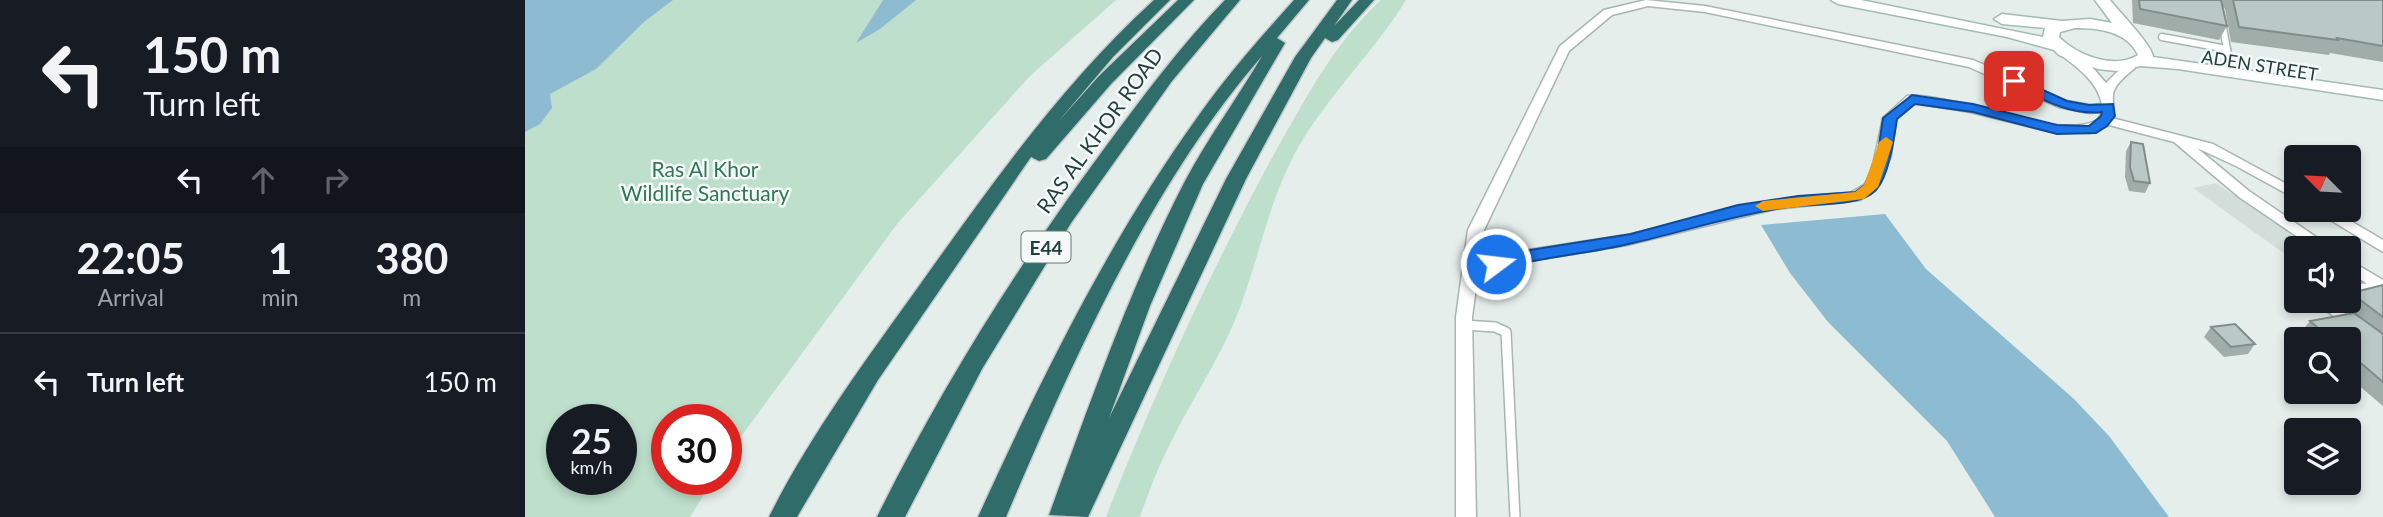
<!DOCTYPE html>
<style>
body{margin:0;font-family:Lato,sans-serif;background:#20242c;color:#f1f3f6;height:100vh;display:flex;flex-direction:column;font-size:26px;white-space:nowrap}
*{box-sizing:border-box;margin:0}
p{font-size:23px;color:#9ea1a6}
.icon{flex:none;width:38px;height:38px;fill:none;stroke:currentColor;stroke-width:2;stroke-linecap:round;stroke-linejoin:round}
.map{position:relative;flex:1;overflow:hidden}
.panel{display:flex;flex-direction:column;background:#171b24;width:525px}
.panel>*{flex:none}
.banner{background:#171b24;color:#f1f3f6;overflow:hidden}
.needle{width:46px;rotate:294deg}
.buttons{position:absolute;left:1759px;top:145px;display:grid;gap:14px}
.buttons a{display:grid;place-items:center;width:77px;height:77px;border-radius:7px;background:#171b24;box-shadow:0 4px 10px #0003;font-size:35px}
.speed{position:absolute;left:21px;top:404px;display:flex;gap:14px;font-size:35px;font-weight:700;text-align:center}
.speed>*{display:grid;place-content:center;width:91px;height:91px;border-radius:50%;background:#171b24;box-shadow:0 4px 10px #0003;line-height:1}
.speed small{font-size:18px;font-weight:400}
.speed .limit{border:10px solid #d22;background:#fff;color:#111}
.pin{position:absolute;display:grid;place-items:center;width:60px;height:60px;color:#fff;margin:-30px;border-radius:14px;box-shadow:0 4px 10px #0006}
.me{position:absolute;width:77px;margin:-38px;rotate:75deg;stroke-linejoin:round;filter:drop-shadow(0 0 5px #0008)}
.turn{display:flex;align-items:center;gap:24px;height:147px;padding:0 28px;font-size:32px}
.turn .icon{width:91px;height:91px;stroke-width:2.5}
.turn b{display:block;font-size:49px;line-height:60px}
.lanes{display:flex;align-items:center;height:66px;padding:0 28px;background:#0003;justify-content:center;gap:35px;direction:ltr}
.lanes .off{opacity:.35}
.eta{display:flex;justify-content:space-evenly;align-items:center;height:119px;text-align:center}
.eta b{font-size:42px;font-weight:700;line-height:49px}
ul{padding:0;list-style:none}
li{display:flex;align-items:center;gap:21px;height:98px;padding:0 28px;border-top:2px solid #363941}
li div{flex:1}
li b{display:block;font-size:26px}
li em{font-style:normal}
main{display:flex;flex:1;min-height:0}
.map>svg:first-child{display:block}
.built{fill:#d3dedb}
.green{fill:#bedfcc;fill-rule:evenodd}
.water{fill:#8dbcd2}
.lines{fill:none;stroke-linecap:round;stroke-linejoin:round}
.lane-far1-casing{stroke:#a7b6b3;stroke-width:9}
.lane-casing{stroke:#a7b6b3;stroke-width:12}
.street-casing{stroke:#a7b6b3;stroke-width:3}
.secondary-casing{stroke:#a3bab5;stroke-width:3}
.highway-casing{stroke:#c1cac9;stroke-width:3}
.lane-far1{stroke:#fff;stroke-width:6}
.lane{stroke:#fff;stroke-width:9}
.street{fill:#fff;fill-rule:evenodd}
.secondary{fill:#fff;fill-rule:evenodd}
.highway{fill:#2f6c6a;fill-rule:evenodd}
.wall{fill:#a0ada9}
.building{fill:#bac9c5;stroke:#828d8a;stroke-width:2}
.route{fill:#1a73e8;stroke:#114b97;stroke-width:2}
.slow{fill:#f59e0b}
.labels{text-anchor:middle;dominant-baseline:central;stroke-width:5;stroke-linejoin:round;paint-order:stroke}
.far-street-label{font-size:18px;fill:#23403d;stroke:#f5faf8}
.shield{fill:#f5faf8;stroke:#627875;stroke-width:2}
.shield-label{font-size:19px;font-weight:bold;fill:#23403d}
.street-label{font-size:21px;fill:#23403d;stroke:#f5faf8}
.park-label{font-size:21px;fill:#2d7756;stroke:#f5faf8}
</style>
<main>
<section class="panel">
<div class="banner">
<div class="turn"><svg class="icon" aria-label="left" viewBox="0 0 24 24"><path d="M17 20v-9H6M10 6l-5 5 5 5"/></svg><div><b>150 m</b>Turn left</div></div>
<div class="lanes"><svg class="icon" aria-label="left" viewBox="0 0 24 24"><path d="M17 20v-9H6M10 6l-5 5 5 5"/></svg><svg class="icon off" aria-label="ahead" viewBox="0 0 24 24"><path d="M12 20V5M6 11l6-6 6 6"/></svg><svg class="icon off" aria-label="right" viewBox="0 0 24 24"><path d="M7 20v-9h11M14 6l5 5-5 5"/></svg></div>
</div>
<div class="eta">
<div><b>22:05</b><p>Arrival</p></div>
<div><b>1</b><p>min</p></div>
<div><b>380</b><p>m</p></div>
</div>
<ul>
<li><svg class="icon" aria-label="left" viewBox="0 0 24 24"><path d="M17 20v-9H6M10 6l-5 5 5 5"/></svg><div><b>Turn left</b></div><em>150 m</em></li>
</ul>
</section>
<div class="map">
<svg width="1858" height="517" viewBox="0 0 1858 517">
<rect width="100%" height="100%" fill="#e5eeeb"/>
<polygon class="built" points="1691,183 1787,248 1771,248 1771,262 1668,188"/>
<g class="green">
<path d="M0 0H591L505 76 372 224 201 457V420H142V480H188L165 517H0ZM37 420H96V480H37Z"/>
<path d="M856 0H881C849 52 805 93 774 146 742 201 733 267 708 325 689 368 663 406 643 448 632 470 623 494 615 517H581C629 394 685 272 748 156 780 100 808 44 856 0Z"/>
</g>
<g class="water">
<polygon points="0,0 148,0 119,22 71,69 25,94 27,108 15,124 0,132"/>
<polygon points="358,0 391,0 355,29 331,43"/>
<polygon points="1360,214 1401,269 1549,399 1584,436 1644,517 1470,517 1422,441 1303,322 1265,273 1236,225"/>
</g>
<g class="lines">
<g class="lane-far1-casing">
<g id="lane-far1">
<polyline points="1697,22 1704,60"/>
<polyline points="1637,37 1702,49"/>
</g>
</g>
<g class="lane-casing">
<g id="lane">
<polyline points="1824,291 1839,288 1858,289"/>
<polyline points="1801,301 1804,307 1821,320"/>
<polyline points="939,325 970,327 981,332 990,517"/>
</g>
</g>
<g class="street-casing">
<g id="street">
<path d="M1121 0 1180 6 1448 60 1542 101 1564 105 1577 104C1572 81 1553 68 1536 55V49C1552 47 1571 71 1581 83L1602 62H1610V68C1603 74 1589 84 1588 95 1587 104 1591 108 1587 118L1688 144 1771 189V199L1711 166 1672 148 1724 191 1807 248H1789L1714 197 1649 142 1584 125 1565 133 1523 131 1445 112 1390 103 1371 119 1366 155 1356 182 1349 191 1335 200 1250 209 1102 245 1003 261 971 269 965 268 963 264 965 260 1003 250 1102 235 1250 200 1325 193 1339 185 1346 174 1358 118 1382 96C1393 94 1404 97 1415 99 1459 105 1532 139 1573 120L1577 112 1564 113 1533 107 1444 67 1180 12 1123 6 1087 15 1044 51 959 230 947 317 951 517H931V317L943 230 1035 46 1079 10Z"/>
<polygon points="1789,210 1807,210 1858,240 1858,252"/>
<polygon points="1824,260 1858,280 1858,294 1824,272"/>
</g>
</g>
<g class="secondary-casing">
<path id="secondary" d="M1306 0H1336L1518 37 1520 28 1477 24 1469 19 1477 14 1537 21 1565 19 1587 23 1570 0H1585C1595 13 1628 46 1628 57L1858 90V100L1653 69 1616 66 1591 71 1573 69 1534 55 1529 50 1482 37 1313 4ZM1550 28C1573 28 1602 31 1613 55 1589 70 1552 55 1534 37L1535 32Z"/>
</g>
<g class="highway-casing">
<g id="highway">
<path d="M629 0H645L588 57 532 123 574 76 653 0H669L586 84 521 159 514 161 506 157 353 380 272 517H244C285 435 341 360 394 286 466 185 537 84 629 0Z"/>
<path d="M700 0H715L647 81 546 223 457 369 380 517H352C416 388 493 265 579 149 617 98 655 46 700 0Z"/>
<path d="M769 0H784L752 38 760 43 678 184 625 306 584 418 701 179 770 57 812 0H827L809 26 834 0H849L813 40 807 42 800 38 786 58 721 179 563 517 524 515C565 403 604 290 659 183 682 139 712 99 737 56 625 185 548 360 481 517H453C517 377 584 240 674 115 703 74 736 37 769 0Z"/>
</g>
</g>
<use href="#lane-far1" class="lane-far1"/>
<use href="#lane" class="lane"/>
<use href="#street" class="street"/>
<use href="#secondary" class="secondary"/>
<use href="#highway" class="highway"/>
</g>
<g class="wall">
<polygon points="1607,0 1858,0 1858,62 1805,53 1804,55 1706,42 1700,9 1698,7 1702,26 1694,40 1608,23"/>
<polygon points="1606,142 1625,183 1620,193 1604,191 1600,177 1601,151"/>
<polygon points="1858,285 1858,406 1824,377 1824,340 1780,340 1774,335 1785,321 1824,314 1815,306 1819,301 1824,301 1824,295 1826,293"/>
<polygon points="1686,327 1730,344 1723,354 1699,357 1679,337"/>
</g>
<g class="building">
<polygon points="1614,0 1696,0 1702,26 1615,9"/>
<polygon points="1708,0 1858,0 1858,46 1812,38 1813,40 1714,27"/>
<polygon points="1606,142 1618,144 1625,183 1609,181 1605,167"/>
<polygon points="1858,285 1858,317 1826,293"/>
<polygon points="1829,313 1858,334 1858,382 1824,353 1824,340 1807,340 1785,321"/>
<polygon points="1710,324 1730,344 1706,347 1686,327"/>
</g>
<path class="route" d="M1489 77 1542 101 1564 105 1588 104 1590 116 1582 126 1571 133 1532 134 1448 112 1390 104 1372 119C1369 138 1364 176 1351 190 1334 208 1287 203 1263 207 1210 215 1160 231 1108 243 1063 254 1016 257 971 269L963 264 966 260 992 252 1106 234 1213 205 1273 196 1330 192 1340 185 1353 151 1358 118 1387 95 1448 104 1532 125 1564 126 1576 116 1577 112C1543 116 1513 97 1484 83V78Z"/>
<polygon class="slow" points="1361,137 1368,142 1353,187 1339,199 1238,211 1230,206 1238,201 1330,192 1339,185 1354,142"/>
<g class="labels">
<g class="far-street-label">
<text transform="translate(1735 65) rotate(9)">ADEN STREET</text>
</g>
<rect class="shield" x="496.5" y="231.5" width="49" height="31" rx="5"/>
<g class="shield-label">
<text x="521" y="247">E44</text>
</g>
<g class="street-label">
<text transform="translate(574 130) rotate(-54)">RAS AL KHOR ROAD</text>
</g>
<g class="park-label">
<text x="180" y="168">Ras Al Khor<tspan x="180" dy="24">Wildlife Sanctuary</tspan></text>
</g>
</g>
</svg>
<div class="buttons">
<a><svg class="needle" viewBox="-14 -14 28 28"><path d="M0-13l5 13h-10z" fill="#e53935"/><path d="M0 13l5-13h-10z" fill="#9ea1a6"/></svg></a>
<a><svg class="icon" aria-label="sound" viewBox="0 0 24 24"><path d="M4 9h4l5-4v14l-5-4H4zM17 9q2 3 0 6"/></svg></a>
<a><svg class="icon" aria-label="search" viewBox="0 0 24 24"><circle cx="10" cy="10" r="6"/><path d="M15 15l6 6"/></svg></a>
<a><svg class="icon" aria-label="layers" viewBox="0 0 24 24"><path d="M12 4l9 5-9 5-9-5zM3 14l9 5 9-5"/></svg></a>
</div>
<div class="speed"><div>25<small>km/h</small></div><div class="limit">30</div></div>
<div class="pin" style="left:1489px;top:81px;background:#d93025"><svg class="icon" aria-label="arrive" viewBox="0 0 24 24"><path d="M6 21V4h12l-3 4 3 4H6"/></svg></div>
<svg class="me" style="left:971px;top:264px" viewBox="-20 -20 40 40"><circle r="17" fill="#1a73e8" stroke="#fff" stroke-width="3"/><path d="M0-11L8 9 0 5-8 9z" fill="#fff"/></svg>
</div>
</main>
